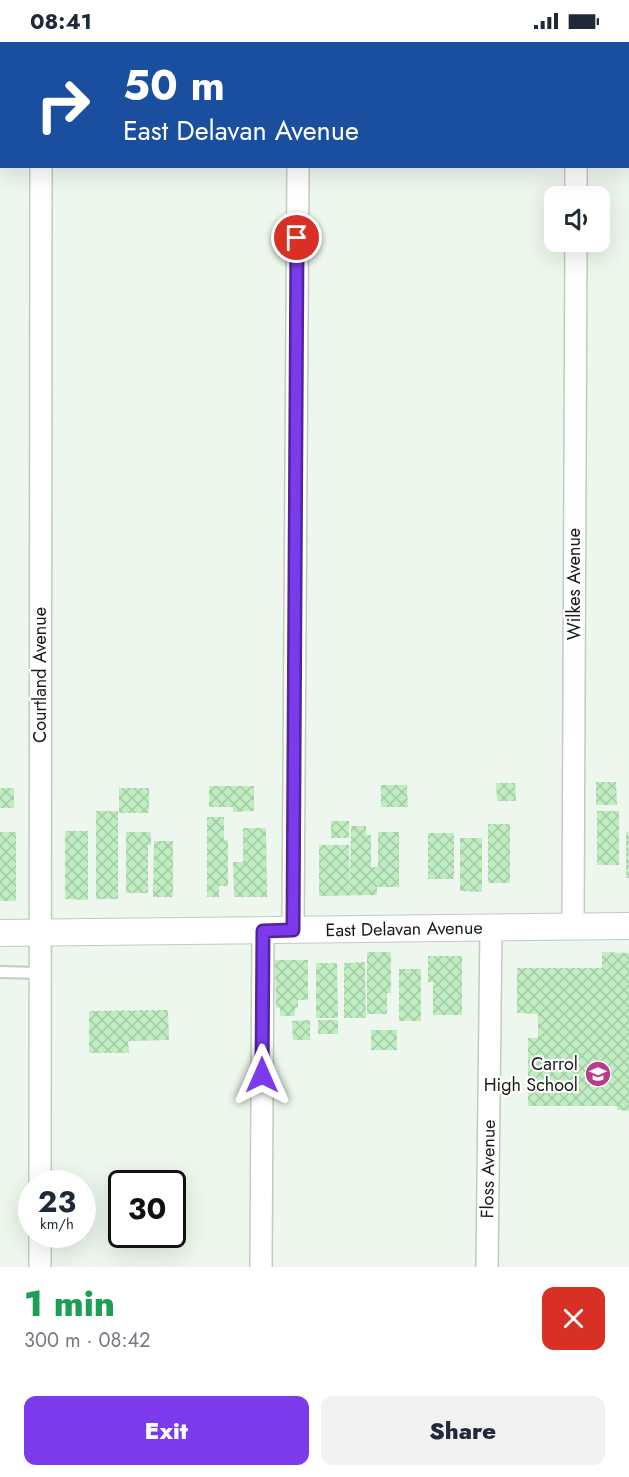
<!DOCTYPE html>
<meta charset="utf-8">
<style>
body{margin:0;font-family:Jost,sans-serif;background:#f2f2f3;color:#1f2937;height:100vh;display:flex;flex-direction:column;font-size:22px;white-space:nowrap}
*{box-sizing:border-box;margin:0}
p{font-size:20px;color:#747a83}
.icon{flex:none;width:33px;height:33px;fill:none;stroke:currentColor;stroke-width:2;stroke-linecap:round;stroke-linejoin:round}
.map{position:relative;height:1225px;overflow:hidden}
.panel{display:flex;flex-direction:column;background:#fff;flex:1}
.panel>*{flex:none}
.top-card{position:absolute;left:0px;top:0px;width:630px;height:126px;box-shadow:0 6px 24px #0002;background:#1a4fa0;color:#fff;overflow:hidden}
.controls{position:absolute;left:544px;top:144px;display:grid;gap:12px}
.controls a{display:grid;place-items:center;width:66px;height:66px;border-radius:12px;background:#fff;box-shadow:0 6px 24px #0002;font-size:30px}
.speed{position:absolute;left:18px;top:1128px;display:flex;gap:12px;font-size:30px;font-weight:700;text-align:center}
.speed>*{display:grid;place-content:center;width:78px;height:78px;border-radius:50%;background:#fff;box-shadow:0 6px 24px #0002;line-height:1}
.speed small{font-size:15px;font-weight:400}
.speed .limit{border:3px solid #111;border-radius:9px;background:#fff;color:#111}
.pin{position:absolute;display:grid;place-items:center;width:51px;height:51px;color:#fff;margin:-26px;border:3px solid #fff;border-radius:50%;box-shadow:0 2px 6px #0007}
.me{position:absolute;width:66px;margin:-33px;rotate:0deg;stroke-linejoin:round;filter:drop-shadow(0 0 4px #0008)}
.turn{display:flex;align-items:center;gap:21px;height:126px;padding:0 24px;font-size:27px}
.turn .icon{width:78px;height:78px;stroke-width:2.5}
.turn b{display:block;font-size:42px;line-height:51px}
.round{display:grid;place-items:center;flex:none;width:63px;height:63px;border-radius:12px;background:#f2f2f3}
.head{display:flex;align-items:center;justify-content:space-between;height:102px;padding:0 24px}
h1{font-size:36px;font-weight:800;line-height:45px;color:#1e9e55}
.cta{display:flex;gap:12px;margin-top:auto;padding:12px 24px}
.cta a{flex:1;height:69px;border-radius:12px;background:#7c3aed;color:#fff;font-size:24px;font-weight:800;line-height:69px;text-align:center}
.cta a+a{background:#f2f2f3;color:#1f2937}
.status{display:flex;justify-content:space-between;align-items:center;height:42px;padding:0 30px;background:#fff;direction:ltr}
.status svg{height:16px;fill:currentColor}
.map>svg:first-child{display:block}
.building{fill:url(#building-cross-hatch)}
.lines{fill:none;stroke-linecap:round;stroke-linejoin:round}
.service-casing{stroke:#c1cbc1;stroke-width:14}
.minor-casing{stroke:#c1cbc1;stroke-width:24}
.tertiary-casing{stroke:#c1cbc1;stroke-width:28}
.service{stroke:#fff;stroke-width:10}
.minor{stroke:#fff;stroke-width:21}
.tertiary{stroke:#fff;stroke-width:26}
.route-casing{stroke:#51269a;stroke-width:15}
.route{stroke:#7c3aed;stroke-width:10}
.labels{text-anchor:middle;dominant-baseline:central;stroke-width:4.5;stroke-linejoin:round;paint-order:stroke}
.street-label{font-size:18px;fill:#171a17;stroke:#fff}
.poi-label{font-size:18px;fill:#171a17;stroke:#fff;text-anchor:end}
</style>
<div class="status"><b>08:41</b><svg viewBox="0 0 49 12"><path d="M0 12V9h3v3zM5 12V6h3v6zM10 12V3h3v9zM15 12V0h3v12zM26 1h20v11H26zM47 4h2v5h-2z"/></svg></div>
<div class="map">
<svg width="629" height="1225" viewBox="0 0 629 1225">
<defs>
<pattern id="building-cross-hatch" width="8" height="8" patternUnits="userSpaceOnUse" patternTransform="scale(1.5)"><rect width="8" height="8" fill="#bfecc1"/><path d="M0 0l8 8M0 8l8-8" fill="none" stroke="#a3caa5"/></pattern>
</defs>
<rect width="100%" height="100%" fill="#edf7ed"/>
<g class="building">
<polygon points="596,740 616,740 617,763 596,763"/>
<polygon points="496,741 515,741 516,759 497,759"/>
<polygon points="381,743 407,743 408,765 381,765"/>
<polygon points="209,744 254,744 254,769 233,770 233,765 209,765"/>
<rect x="0" y="746" width="14" height="20"/>
<rect x="119" y="746" width="30" height="25"/>
<rect x="96" y="769" width="22" height="88"/>
<rect x="597" y="769" width="22" height="54"/>
<polygon points="207,775 224,775 224,798 228,798 228,844 219,844 219,855 207,855"/>
<rect x="331" y="779" width="18" height="17"/>
<rect x="488" y="782" width="22" height="59"/>
<polygon points="351,784 366,784 366,793 371,793 371,825 378,825 378,790 399,790 399,845 377,845 377,853 319,854 319,803 349,803 350,850"/>
<polygon points="243,786 266,786 267,855 234,855 233,820 243,820"/>
<polygon points="65,789 88,789 88,858 65,857"/>
<rect x="0" y="790" width="16" height="69"/>
<polygon points="126,790 151,790 151,803 148,803 148,851 126,851"/>
<rect x="626" y="790" width="3" height="46"/>
<rect x="428" y="791" width="26" height="46"/>
<polygon points="460,796 482,796 482,850 460,849"/>
<polygon points="154,799 173,799 173,855 153,855"/>
<polygon points="367,910 391,910 391,951 387,951 387,972 367,972"/>
<polygon points="602,910 629,911 629,1069 617,1068 617,1064 528,1064 528,996 538,996 538,972 517,971 517,926 602,926"/>
<polygon points="428,914 462,914 462,973 433,973 433,940 428,940"/>
<polygon points="275,918 308,918 308,958 298,958 298,966 295,966 295,974 280,974 280,966 276,966"/>
<polygon points="365,920 366,976 344,976 344,921"/>
<polygon points="316,921 337,921 338,976 316,976"/>
<rect x="399" y="927" width="22" height="52"/>
<polygon points="168,968 169,998 128,999 129,1011 89,1011 89,969"/>
<polygon points="310,978 310,998 293,998 292,979"/>
<rect x="318" y="978" width="20" height="14"/>
<rect x="371" y="988" width="26" height="20"/>
</g>
<g class="lines">
<g class="service-casing">
<polyline id="service" points="0,930 40,931"/>
</g>
<g class="minor-casing">
<g id="minor">
<polyline points="42,2 42,0"/>
<polyline points="298,2 298,0"/>
<polyline points="577,2 577,0"/>
<polyline points="576,154 576,124"/>
<polyline points="573,885 576,200"/>
<polyline points="293,888 298,124"/>
<polyline points="40,1142 41,124"/>
<polyline points="40,1192 40,1225"/>
<polyline points="261,1225 263,889"/>
<polyline points="487,1225 491,886"/>
</g>
</g>
<g class="tertiary-casing">
<polyline id="tertiary" points="0,891 629,884"/>
</g>
<use href="#service" class="service"/>
<use href="#minor" class="minor"/>
<use href="#tertiary" class="tertiary"/>
</g>
<g class="lines">
<g class="route-casing">
<polyline id="route" points="262,1033 263,889 293,888 297,196"/>
</g>
<use href="#route" class="route"/>
</g>
<defs>
<g id="school-disc" transform="scale(1.35)"><circle r="9.5" fill="#ba3c89" stroke="#fff"/><path d="M0-5L7-2L0 1L-7-2ZM-4 1L0 2.5L4 1V4Q0 6-4 4Z" fill="#fff"/></g>
</defs>
<g fill-rule="evenodd">
<use href="#school-disc" x="598" y="1032"/>
</g>
<g class="labels">
<g class="street-label">
<text transform="translate(574 542) rotate(-90)">Wilkes Avenue</text>
<text transform="translate(40 633) rotate(-90)">Courtland Avenue</text>
<text transform="translate(404 887) rotate(-1)">East Delavan Avenue</text>
<text transform="translate(488 1127) rotate(-89)">Floss Avenue</text>
</g>
<g class="poi-label">
<text x="578" y="1022">Carrol<tspan x="578" dy="21">High School</tspan></text>
</g>
</g>
</svg>
<div class="controls">
<a><svg class="icon" aria-label="sound" viewBox="0 0 24 24"><path d="M4 9h4l5-4v14l-5-4H4zM17 9q2 3 0 6"/></svg></a>
</div>
<div class="speed"><div>23<small>km/h</small></div><div class="limit">30</div></div>
<div class="pin" style="left:297px;top:196px;background:#d93025"><svg class="icon" aria-label="arrive" viewBox="0 0 24 24"><path d="M6 21V4h12l-3 4 3 4H6"/></svg></div>
<svg class="me" style="left:262px;top:1033px" viewBox="-20 -20 40 40"><path d="M0-17L14 15 0 8-14 15z" fill="#7c3aed" stroke="#fff" stroke-width="4"/></svg>
<div class="top-card">
<div class="turn"><svg class="icon" aria-label="right" viewBox="0 0 24 24"><path d="M7 20v-9h11M14 6l5 5-5 5"/></svg><div><b>50 m</b>East Delavan Avenue</div></div>
</div>
</div>
<section class="panel">
<div class="head"><div><h1>1 min</h1><p>300 m · 08:42</p></div><a class="round" style="background:#d93025;color:#fff"><svg class="icon" aria-label="close" viewBox="0 0 24 24"><path d="M6 6l12 12M18 6L6 18"/></svg></a></div>
<div class="cta"><a>Exit</a><a>Share</a></div>
</section>
